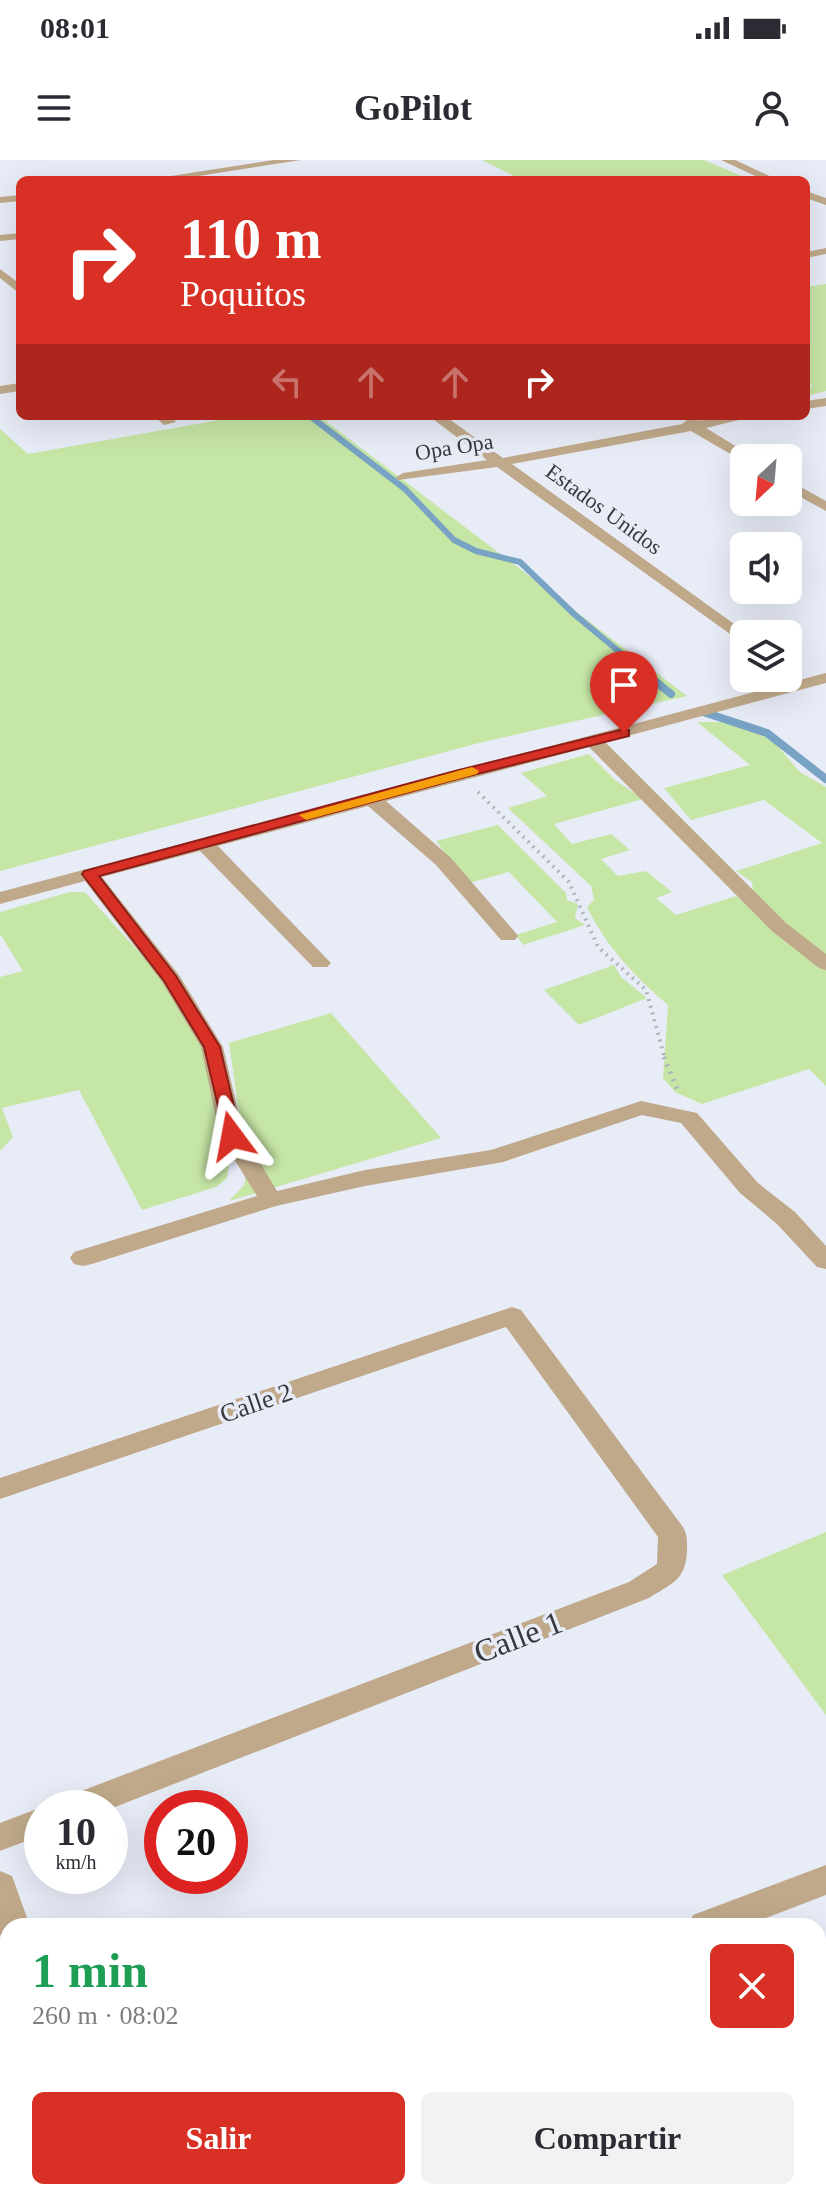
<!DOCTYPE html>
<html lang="es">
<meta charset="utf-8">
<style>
body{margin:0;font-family:Georgia,serif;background:#f2f2f3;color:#2b2b33;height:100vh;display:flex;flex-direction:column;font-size:30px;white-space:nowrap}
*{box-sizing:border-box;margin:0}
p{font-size:26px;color:#7c7c81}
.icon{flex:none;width:44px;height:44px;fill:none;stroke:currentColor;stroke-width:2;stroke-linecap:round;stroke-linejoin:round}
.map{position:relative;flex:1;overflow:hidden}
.side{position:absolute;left:0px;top:1758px;width:826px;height:282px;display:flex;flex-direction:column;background:#fff;border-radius:24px 24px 0 0;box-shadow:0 8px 32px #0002}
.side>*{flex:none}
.hud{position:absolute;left:16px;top:16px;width:794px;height:244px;border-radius:12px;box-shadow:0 8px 32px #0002;background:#d93025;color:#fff;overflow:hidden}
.needle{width:52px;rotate:206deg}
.fabs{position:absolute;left:730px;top:284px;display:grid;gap:16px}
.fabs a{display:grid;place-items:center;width:72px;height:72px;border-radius:12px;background:#fff;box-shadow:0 8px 32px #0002;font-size:40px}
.speed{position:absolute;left:24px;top:1630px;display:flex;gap:16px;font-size:40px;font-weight:700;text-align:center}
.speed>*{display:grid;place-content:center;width:104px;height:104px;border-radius:50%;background:#fff;box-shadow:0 8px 32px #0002;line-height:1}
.speed small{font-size:20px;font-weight:400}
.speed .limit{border:12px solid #d22;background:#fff;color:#111}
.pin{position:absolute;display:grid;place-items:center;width:68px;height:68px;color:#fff;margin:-82px -34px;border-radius:50% 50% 50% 0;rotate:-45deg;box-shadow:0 0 8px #0007}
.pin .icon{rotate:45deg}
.me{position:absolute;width:88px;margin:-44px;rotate:347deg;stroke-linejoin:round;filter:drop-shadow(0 0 6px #0008)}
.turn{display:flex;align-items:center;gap:28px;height:168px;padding:0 32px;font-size:36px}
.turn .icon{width:104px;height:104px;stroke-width:2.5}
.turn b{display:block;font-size:56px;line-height:68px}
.lanes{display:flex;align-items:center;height:76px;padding:0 32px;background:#0003;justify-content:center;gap:40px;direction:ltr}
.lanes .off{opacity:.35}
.round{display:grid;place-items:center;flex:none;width:84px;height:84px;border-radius:12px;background:#f2f2f3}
.overview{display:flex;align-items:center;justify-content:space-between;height:136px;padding:0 32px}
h1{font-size:48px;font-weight:700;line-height:60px;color:#1e9e55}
.action{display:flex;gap:16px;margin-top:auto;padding:16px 32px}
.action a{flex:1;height:92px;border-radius:12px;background:#d93025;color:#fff;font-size:32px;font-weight:700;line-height:92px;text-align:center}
.action a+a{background:#f2f2f3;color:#2b2b33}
.status{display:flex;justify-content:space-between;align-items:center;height:56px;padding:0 40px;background:#fff;direction:ltr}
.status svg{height:22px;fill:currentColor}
header{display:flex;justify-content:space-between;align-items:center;height:104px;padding:0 32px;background:#fff;font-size:36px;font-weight:700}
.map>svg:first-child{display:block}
.green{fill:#c6e6a6}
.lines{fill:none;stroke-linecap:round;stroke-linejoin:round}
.stream-far1{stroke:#78a3c4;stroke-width:6}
.stream{stroke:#78a3c4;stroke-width:8}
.path-far1{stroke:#b0b4bc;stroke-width:4;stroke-dasharray:2 5;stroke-linecap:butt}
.path{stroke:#b0b4bc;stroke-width:5;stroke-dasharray:2 6;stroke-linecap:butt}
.minor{fill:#bfa98a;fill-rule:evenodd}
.route{fill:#d93025;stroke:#8d1f18;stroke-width:2}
.slow{fill:#f59e0b}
.labels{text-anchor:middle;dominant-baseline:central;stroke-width:7;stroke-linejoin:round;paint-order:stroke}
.far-street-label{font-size:22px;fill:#36383c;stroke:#e8ecf7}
.street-label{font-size:26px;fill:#36383c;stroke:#e8ecf7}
.near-street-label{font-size:32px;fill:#36383c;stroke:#e8ecf7}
</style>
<div class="status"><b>08:01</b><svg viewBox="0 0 49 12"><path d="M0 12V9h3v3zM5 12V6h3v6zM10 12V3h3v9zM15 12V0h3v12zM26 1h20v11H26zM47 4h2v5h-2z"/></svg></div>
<header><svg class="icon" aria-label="menu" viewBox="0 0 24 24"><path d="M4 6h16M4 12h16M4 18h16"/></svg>GoPilot<svg class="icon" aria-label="person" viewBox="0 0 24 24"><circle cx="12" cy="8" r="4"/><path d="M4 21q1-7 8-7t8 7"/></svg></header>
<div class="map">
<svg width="826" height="2039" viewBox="0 0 826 2039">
<rect width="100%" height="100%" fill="#e8ecf7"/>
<g class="green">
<polygon points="482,0 704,0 744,17 726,20 522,20"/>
<polygon points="826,124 826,231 806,236 806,228 813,226 806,222 806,127"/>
<polygon points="242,256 319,256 687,536 483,582 0,711 0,269 28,294"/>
<path d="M697 562H721L752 570 773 581 800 612 826 627V926L809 909 702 944 675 932 663 918 668 845C636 818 605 785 587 747L594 740 591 726 508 648 547 636 521 613 589 594 615 620 643 639 554 664 572 684 611 674 630 690 601 699 618 716 646 711 672 732 656 738 676 755 736 736 747 745 753 730 752 722 736 711 822 683 764 640 691 660 664 628 750 605Z"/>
<polygon points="498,665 566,733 567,740 578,744 575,758 585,765 523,785 516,775 557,762 509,712 469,723 436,681"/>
<polygon points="70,732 85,732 210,872 211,917 229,1003 227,1018 216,1027 142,1050 79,930 2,948 13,977 0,991 0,817 23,811 0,774 0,752"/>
<polygon points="614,805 621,817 647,838 579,865 544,830"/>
<polygon points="331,853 441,978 229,1041 244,1025 247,1009 229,883"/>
<polygon points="826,1372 826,1555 722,1415"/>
<polygon points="0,1878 8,1880 8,2032 64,2032 66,2039 0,2039"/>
</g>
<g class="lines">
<polyline class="stream-far1" points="310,256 405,329 454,380 476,391 520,402 574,454 652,519"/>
<g class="stream">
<polyline points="650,517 671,534"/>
<polyline points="700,551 767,573 826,619"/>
</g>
<polyline class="path-far1" points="478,632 569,722 598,787 646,830 665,899"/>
<polyline class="path" points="664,897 678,931"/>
<g class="minor">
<polygon points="274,0 301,0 173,20 145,20"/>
<polygon points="721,0 735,0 778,20 764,20"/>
<polygon points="806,31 826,38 826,45 806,38"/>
<polygon points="20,35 20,41 0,43 0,37"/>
<polygon points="20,73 20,79 0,81 0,75"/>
<polygon points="826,88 826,94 806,98 806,92"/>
<polygon points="0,109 20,124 20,134 0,118"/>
<polygon points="20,223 20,231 0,234 0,226"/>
<polygon points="826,238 826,246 806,249 806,241"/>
<polygon points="154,256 170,256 176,262 164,265"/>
<path d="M429 256H445L503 298 682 264 688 259C701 263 737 256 755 256L706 268 750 295 752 298H744V302L691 271 512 304 748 474H744V484L497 307 398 320 396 317 403 313 487 300Z"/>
<polygon points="788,320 826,341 826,351 788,330"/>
<polygon points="826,513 826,523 605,582 786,763 826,794 826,810 819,808 772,771 589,587 386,641 450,697 515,772 518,776 515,780 501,780 436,705 368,646 218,686 327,799 331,803 327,807 313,807 200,691 102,717 179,815 223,887 244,976 277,1031 365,1010 491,990 641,941 697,953 758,1023 795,1052 826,1086 826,1109 817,1107 777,1064 740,1033 681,963 642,955 503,1002 365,1026 276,1046 92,1104 83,1106 74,1104 70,1098 74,1092 257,1036 220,976 201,887 162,822 85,721 0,744 0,732"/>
<path d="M512 1147 521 1150 683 1367C688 1376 687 1382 687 1392 685 1421 672 1423 649 1438L110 1649 59 1648 63 1638 629 1422 657 1404 658 1377 506 1167 0 1339V1318Z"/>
<polygon points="42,1647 45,1648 42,1648 42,1675 0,1691 0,1663"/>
<polygon points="826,1705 826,1735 745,1766 688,1766 693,1755"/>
<polygon points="0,1711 12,1716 30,1766 8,1766 8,1779 0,1775"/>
<polygon points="81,2032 119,2032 121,2039 83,2039"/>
</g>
</g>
<polygon class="route" points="624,569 629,570 629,576 465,617 99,716 176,816 220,887 241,976 238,980 226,980 204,887 164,821 82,714 84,711 455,611"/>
<polygon class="slow" points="472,607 479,611 477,614 306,660 299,655"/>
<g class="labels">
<g class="far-street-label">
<text transform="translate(454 287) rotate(-9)">Opa Opa</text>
<text transform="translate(604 349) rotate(36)">Estados Unidos</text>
</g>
<g class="street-label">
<text transform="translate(256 1243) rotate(-19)">Calle 2</text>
</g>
<g class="near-street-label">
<text transform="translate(518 1477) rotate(-21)">Calle 1</text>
</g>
</g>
</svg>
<div class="fabs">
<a><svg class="needle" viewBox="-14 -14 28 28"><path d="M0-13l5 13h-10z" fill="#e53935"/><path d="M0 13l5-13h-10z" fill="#7c7c81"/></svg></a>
<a><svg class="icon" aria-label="sound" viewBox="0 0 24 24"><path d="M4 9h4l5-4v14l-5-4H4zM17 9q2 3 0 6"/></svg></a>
<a><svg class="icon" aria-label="layers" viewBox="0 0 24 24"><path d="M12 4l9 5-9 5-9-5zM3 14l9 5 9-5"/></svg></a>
</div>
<div class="speed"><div>10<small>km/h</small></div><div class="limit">20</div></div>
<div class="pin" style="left:624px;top:573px;background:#d93025"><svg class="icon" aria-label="arrive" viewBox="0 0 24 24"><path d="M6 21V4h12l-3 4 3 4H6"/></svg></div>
<svg class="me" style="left:232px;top:976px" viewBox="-20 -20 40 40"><path d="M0-17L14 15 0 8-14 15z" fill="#d93025" stroke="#fff" stroke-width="4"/></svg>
<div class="hud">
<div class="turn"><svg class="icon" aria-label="right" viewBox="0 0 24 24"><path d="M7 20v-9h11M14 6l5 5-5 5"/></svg><div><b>110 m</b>Poquitos</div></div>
<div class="lanes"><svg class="icon off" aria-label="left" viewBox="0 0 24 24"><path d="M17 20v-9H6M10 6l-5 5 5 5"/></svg><svg class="icon off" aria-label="ahead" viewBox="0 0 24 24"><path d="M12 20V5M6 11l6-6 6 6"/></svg><svg class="icon off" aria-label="ahead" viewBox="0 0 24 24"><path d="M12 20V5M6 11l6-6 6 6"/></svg><svg class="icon" aria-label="right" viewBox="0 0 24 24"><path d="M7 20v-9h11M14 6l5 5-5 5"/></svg></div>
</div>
<section class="side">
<div class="overview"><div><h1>1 min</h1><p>260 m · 08:02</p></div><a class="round" style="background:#d93025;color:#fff"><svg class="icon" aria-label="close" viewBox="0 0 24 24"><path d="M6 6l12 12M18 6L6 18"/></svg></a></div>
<div class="action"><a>Salir</a><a>Compartir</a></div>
</section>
</div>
